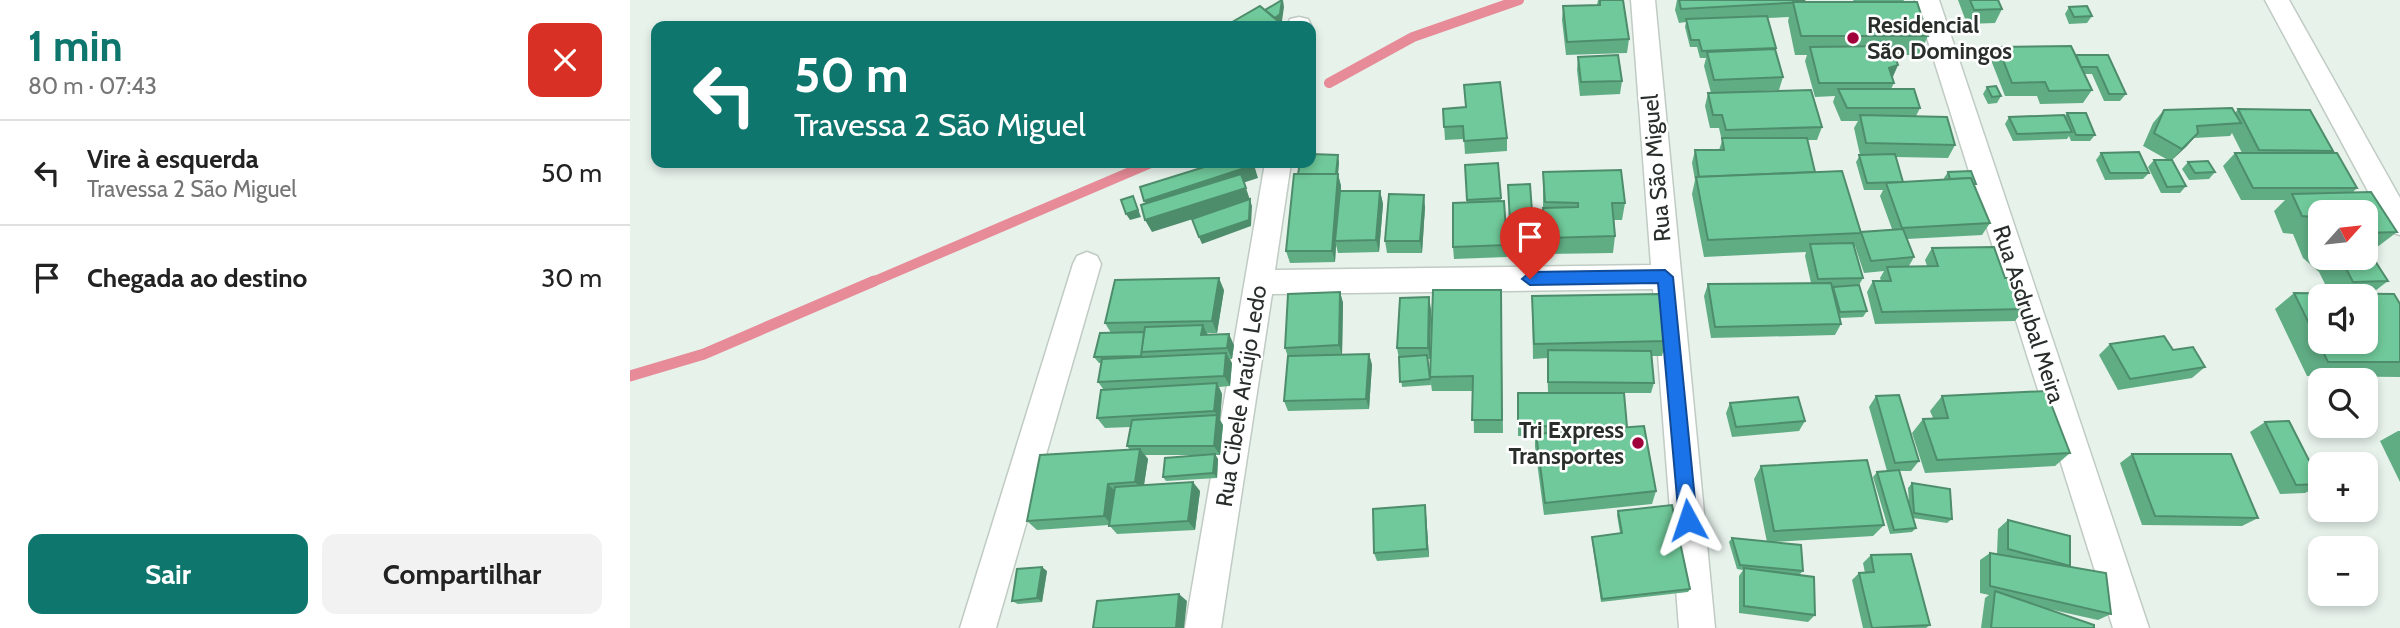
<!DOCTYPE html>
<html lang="pt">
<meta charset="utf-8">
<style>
body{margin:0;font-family:Cabin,sans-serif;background:#f2f2f2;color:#222;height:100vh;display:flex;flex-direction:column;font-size:26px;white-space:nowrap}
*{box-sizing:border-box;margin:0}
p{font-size:23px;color:#767676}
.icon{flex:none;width:38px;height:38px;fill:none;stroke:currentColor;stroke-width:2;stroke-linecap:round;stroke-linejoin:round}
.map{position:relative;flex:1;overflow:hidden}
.drawer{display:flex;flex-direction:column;background:#fff;width:630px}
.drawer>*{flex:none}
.hud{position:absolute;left:21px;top:21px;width:665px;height:147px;border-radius:14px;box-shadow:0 4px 10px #0003;background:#0f766e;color:#fff;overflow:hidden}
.needle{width:46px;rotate:63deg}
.fabs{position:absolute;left:1678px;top:200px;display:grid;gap:14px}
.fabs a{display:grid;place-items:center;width:70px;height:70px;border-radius:14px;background:#fff;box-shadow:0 4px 10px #0003;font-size:35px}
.pin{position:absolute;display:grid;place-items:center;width:60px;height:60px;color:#fff;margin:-72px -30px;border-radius:50% 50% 50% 0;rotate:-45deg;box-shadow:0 0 7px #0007}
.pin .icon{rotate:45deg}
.me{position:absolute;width:77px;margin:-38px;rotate:355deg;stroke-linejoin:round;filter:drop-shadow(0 0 5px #0008)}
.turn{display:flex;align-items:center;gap:24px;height:147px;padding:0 28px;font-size:32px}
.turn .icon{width:91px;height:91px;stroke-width:2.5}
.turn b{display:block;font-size:49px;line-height:60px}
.round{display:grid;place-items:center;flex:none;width:74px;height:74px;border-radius:14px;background:#f2f2f2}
.summary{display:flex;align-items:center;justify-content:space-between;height:119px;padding:0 28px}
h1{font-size:42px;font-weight:700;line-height:52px;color:#0f766e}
.action{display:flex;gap:14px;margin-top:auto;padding:14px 28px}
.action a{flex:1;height:80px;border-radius:14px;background:#0f766e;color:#fff;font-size:28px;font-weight:700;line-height:80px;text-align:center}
.action a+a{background:#f2f2f2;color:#222}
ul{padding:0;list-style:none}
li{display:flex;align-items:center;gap:21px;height:105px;padding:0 28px;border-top:2px solid #e0e0e0}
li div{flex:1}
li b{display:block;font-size:26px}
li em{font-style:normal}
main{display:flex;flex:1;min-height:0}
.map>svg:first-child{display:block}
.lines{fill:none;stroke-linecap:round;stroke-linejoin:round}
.stream-far1{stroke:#e68b97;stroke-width:10}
.stream{stroke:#e68b97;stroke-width:11}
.minor-casing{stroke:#c0cbc4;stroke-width:3}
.minor{fill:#fff;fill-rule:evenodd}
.wall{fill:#60ad84;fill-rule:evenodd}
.shaded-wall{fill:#4e8d6c}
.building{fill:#70c99a;stroke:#4e8d6c;stroke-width:2;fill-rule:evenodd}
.route{fill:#1a73e8;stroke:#114b97;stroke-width:2}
.poi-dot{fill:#a1013a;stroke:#fff;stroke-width:2.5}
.labels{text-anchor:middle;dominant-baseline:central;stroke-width:5;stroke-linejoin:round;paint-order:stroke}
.poi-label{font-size:23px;font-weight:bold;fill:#292e2b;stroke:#fff;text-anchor:start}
.street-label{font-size:23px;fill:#292e2b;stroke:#fff}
</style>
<main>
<section class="drawer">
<div class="summary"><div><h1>1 min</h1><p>80 m · 07:43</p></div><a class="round" style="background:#d93025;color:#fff"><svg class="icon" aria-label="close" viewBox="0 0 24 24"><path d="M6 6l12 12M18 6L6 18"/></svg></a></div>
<ul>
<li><svg class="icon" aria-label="left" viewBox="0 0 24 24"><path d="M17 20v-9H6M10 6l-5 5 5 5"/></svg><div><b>Vire à esquerda</b><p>Travessa 2 São Miguel</p></div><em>50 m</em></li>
<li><svg class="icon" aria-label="arrive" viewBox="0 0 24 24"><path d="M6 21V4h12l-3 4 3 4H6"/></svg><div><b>Chegada ao destino</b></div><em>30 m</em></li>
</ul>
<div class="action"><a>Sair</a><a>Compartilhar</a></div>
</section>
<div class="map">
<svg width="1770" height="628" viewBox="0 0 1770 628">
<rect width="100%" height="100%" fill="#e7f2eb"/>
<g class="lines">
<g class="stream-far1">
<polyline points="699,83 783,37 889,0"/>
<polyline points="240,283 521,163"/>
</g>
<polyline class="stream" points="0,376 74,354 244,281"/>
<g class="minor-casing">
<g id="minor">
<polygon points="1001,0 1025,0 1085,628 1049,628 1023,289 642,294 591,628 555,628 635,163 661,163 645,270 1021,265"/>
<polygon points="1285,0 1309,0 1519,628 1483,628"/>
<polygon points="1635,0 1659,0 1770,198 1770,235 1760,232"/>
<polygon points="669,17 678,19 681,25 681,27 657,26 660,19"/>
<polygon points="457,252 467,256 471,264 366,628 330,628 443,264 447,256"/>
</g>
</g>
<use href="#minor" class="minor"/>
</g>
<g class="wall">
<polygon points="968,0 993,0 999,39 997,53 936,55 932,20 933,6 967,5"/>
<path d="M1047 0H1174L1175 2H1224L1223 0H1274L1273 2 1298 36 1289 55H1264L1268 65 1262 77 1264 83 1261 89 1290 108 1286 116 1325 145 1318 158 1266 157 1273 182 1314 180V178L1318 172 1346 184 1344 186 1360 223 1352 235 1277 239 1284 257 1279 266H1297L1295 260 1302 248 1375 278 1395 309 1385 321 1245 324 1237 292 1243 281H1251L1250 278 1254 271 1234 273 1225 246 1224 247 1233 278 1229 285 1237 311 1233 317 1210 318 1211 324 1205 335 1081 338 1074 296 1078 284 1181 283 1175 256 1176 252 1074 257 1062 194 1065 180 1062 163 1065 150H1089L1092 141 1089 128H1080L1075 106 1078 93H1081L1074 66 1076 58H1070L1067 47H1060L1055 27 1056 22 1049 23 1045 10ZM1159 17 1158 21 1165 55H1177L1175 61 1185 97 1205 96 1203 102 1211 121H1228L1224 128 1230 155 1226 162 1234 190H1253L1250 196 1262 229 1231 232 1185 172 1178 140H1187L1192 127 1095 93 1149 90 1153 77 1145 52 1146 48 1138 18Z"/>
<polygon points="1328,0 1368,0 1372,9 1365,23 1337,24"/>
<polygon points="1439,7 1462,16 1457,23 1439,24 1435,14"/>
<polygon points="1368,47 1446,55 1478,55 1496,94 1490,101 1474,101 1462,74 1454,74 1462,90 1453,103 1410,104 1407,96 1375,96 1361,60"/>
<polygon points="948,57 992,81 990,94 950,96 947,70"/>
<polygon points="1357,87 1371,96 1367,103 1358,104 1353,94"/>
<polygon points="813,109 877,138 877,151 835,154 834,139 815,140"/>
<path d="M1608 109 1703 151 1700 153 1727 188 1722 193 1767 232 1746 248 1737 249 1758 281 1741 294 1770 304V377L1677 376 1645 309 1664 293 1700 294 1689 272 1673 258 1663 234 1653 233 1644 211 1655 200H1611L1593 166 1605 153H1612L1602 133 1600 136 1564 138 1542 160 1556 186 1550 193H1531L1518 167 1524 160H1538L1513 146 1523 123 1534 110 1605 113ZM1690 212H1736V257H1690Z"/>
<polygon points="1437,113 1465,135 1460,141 1441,141 1439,136 1437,139 1383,141 1375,124 1379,117 1434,117"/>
<polygon points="1471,153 1519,173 1513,179 1475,180 1466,160"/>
<polygon points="709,162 708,174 711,186 711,191 750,191 753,204 749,252 708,253 706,245 705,262 660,263 656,251 668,174"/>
<polygon points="1558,162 1585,172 1579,179 1559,180 1552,169"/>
<polygon points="868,163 871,201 877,245 877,257 824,259 823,247 837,202 835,165"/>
<polygon points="913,172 995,203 992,220 984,220 985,236 983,253 916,254 913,225"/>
<polygon points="878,185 904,239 903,251 881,252"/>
<polygon points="795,207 792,253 757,253 755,241"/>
<polygon points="594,290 587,333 577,333 578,334 604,345 602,359 599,359 602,363 600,386 589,387 592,394 590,420 593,425 590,455 585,455 588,459 587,478 536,481 533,477 573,455 515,455 518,459 514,485 570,491 565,530 487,534 479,525 407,530 397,521 500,450 497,446 500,427 475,428 467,418 474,390 468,382 472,363 469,363 464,357 481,333 475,323"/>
<polygon points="871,290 873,433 844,433 843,391 802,391 800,377 801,385 772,387 769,359 767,348 801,309 800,359 798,359 800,377"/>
<polygon points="710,292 713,303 712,355 739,354 742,365 739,409 658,411 654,401 658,357 655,348"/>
<polygon points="902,296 1036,341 1032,356 1022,356 1024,383 1021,393 994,393 996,428 1026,491 1022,504 914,515 905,447 905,436 888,436 888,393 918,392 917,358 903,359"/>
<polygon points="1480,344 1543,350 1575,367 1562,378 1488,390 1469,355"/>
<polygon points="1246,396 1289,461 1281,471 1269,471 1279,502 1278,488 1282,483 1322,519 1317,523 1283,518 1286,528 1282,532 1260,534 1243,477 1247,472 1257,471 1239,407"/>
<polygon points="1312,396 1440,453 1425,466 1295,473 1282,433 1293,419 1303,418 1300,411"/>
<polygon points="1100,403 1175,421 1169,431 1102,437 1096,413"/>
<polygon points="1635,422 1690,482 1690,485 1675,493 1650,494 1620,432"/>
<polygon points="1768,431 1770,431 1770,482 1750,441"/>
<polygon points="1502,454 1628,518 1612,526 1512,525 1490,463"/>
<polygon points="1131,466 1254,525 1243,536 1142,542 1173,571 1169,575 1185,615 1178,622 1109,613 1109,576 1113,570 1107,569 1099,542 1102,538 1137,542 1124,479"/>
<polygon points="795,505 796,514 799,557 747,561 744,553"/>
<polygon points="988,511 1060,589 1058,592 971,602 962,541 962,537 990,533 987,515"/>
<polygon points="1378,520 1440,566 1439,566 1481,614 1468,620 1414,608 1464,628 1351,628 1355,598 1359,595 1350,593 1350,560 1360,553 1367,554 1368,529"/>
<polygon points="1241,555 1300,625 1296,628 1233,628 1222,580 1229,573 1235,573 1233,563"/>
<polygon points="417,571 412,602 388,604 382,601"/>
</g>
<g class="shaded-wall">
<polygon points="653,0 654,7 652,21 650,23 650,26 642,26"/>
<polygon points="1268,65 1262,79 1259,68"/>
<polygon points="1568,133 1557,146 1541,161 1552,149"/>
<polygon points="708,155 709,162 707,185 705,178"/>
<polygon points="624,165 628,178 521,213 514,201"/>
<polygon points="708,174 711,186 707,241 705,241 706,245 705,262 702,251"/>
<polygon points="616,188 622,206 621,226 572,244 569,237 620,201 522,232 515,220"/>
<polygon points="750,191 753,204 749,252 746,240"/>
<polygon points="794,195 795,207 792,253 790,241"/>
<polygon points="503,196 511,217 500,220 496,214"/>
<polygon points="589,278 594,290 587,333 582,321"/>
<polygon points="710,292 713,303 712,356 709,345"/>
<polygon points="799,297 801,309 800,359 798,348"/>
<polygon points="573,325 578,336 571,335"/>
<polygon points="599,334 604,345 602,359 597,348"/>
<polygon points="596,353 602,363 600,386 594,376"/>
<polygon points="739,354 742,365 739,409 736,399"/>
<polygon points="587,383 592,394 590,420 593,425 590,455 584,446 587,415 584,411"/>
<polygon points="510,449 518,459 513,491 505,482"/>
<polygon points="585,454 588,459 587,478 583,473"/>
<polygon points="563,482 570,491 565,530 558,521"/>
<polygon points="478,484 487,493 482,525 474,516"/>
<polygon points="795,505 796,514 799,557 797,549"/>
<polygon points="412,567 417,571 412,602 407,598"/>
<polygon points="549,594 557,601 554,628 546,628"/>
</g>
<g class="building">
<polygon points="652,0 650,14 645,18 635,10"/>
<polygon points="970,0 993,0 999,39 937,42 933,6 970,5"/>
<polygon points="1049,0 1174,0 1175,2 1051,9"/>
<polygon points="1340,0 1368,0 1372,9 1344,10"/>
<polygon points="1163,2 1287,2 1298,36 1171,36"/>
<polygon points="630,6 649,22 642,26 597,25"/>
<polygon points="1457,6 1462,16 1444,17 1439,7"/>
<polygon points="1137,16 1146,48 1072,51 1069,40 1061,40 1056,19"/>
<polygon points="1261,46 1268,65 1259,68 1264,83 1189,83 1180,47"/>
<polygon points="1441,46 1462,90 1419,91 1415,82 1382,83 1368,47"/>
<polygon points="1145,49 1153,77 1084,80 1077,52"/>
<polygon points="988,55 992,81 951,82 948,57"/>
<polygon points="1446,55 1478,55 1496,94 1479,94 1467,67 1451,67"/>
<polygon points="870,82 877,138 834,141 833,126 814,127 813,109 836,107 834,85"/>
<polygon points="1366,86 1371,96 1362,97 1357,87"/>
<polygon points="1208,89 1284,89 1290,108 1217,108"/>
<polygon points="1181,90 1192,127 1096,130 1092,115 1083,115 1078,93"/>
<polygon points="1602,108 1611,123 1567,126 1568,133 1552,149 1524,133 1534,110"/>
<polygon points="1608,109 1680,110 1703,151 1629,150"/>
<polygon points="1437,113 1456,113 1465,135 1446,135"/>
<polygon points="1230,115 1317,117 1325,145 1236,143"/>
<polygon points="1434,115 1442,132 1387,134 1379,117"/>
<polygon points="1092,138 1177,138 1185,172 1069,177 1065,150 1094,150"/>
<polygon points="1509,152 1519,173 1480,173 1471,153"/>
<polygon points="1605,153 1707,153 1727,188 1623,188"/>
<polygon points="681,154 708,155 706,174 668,174 670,163 681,163"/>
<polygon points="1265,154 1273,182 1237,183 1229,155"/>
<polygon points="1524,160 1542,160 1556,186 1537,187"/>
<polygon points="1578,161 1585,172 1565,173 1558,162"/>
<polygon points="587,163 623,163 624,165 514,201 510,187"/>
<polygon points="868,163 871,198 837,200 835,165"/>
<polygon points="991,170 995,203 982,203 985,236 916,238 913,208 948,207 948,203 915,202 913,172"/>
<polygon points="1212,171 1231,233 1078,240 1066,177"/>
<polygon points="1341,171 1346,184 1343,184 1341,178 1320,179 1318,172"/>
<polygon points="611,174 616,188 515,220 511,205"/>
<polygon points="664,174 708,174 702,251 656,251"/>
<polygon points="1341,178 1360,223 1272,228 1256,183"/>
<polygon points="900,184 904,239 881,240 878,185"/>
<polygon points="710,191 750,191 746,240 705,241"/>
<polygon points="1741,192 1767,232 1736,233 1736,212 1690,212 1690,237 1682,217 1672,216 1662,194"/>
<polygon points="759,194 794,195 790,241 755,241"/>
<polygon points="503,196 508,210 496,214 491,200"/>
<polygon points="620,199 619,220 569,237 562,219"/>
<polygon points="874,201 877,245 823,247 823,203"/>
<polygon points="1273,229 1284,257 1241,261 1231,232"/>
<polygon points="1223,243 1233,278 1188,279 1180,244"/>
<polygon points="1364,247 1375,278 1383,278 1395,309 1252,312 1243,281 1261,281 1257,267 1308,266 1302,248"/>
<polygon points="1736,247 1758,281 1723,282 1710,257 1736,257"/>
<polygon points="589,278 582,321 475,323 485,280"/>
<polygon points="1201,283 1211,324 1085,327 1078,284"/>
<polygon points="1229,285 1237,311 1210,312 1203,287"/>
<polygon points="803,290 871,290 872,420 842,420 843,376 800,377"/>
<polygon points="710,292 709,345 655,348 658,294"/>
<path d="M1664 293 1764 294 1770 304V362H1698ZM1690 296H1736V341H1690Z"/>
<polygon points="1030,294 1036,341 904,344 902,296"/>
<polygon points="799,297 798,348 767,348 770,298"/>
<polygon points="573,325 571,335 599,334 597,348 511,352 515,327"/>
<polygon points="514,332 511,356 464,357 470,333"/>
<polygon points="1534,336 1543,350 1563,347 1575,367 1500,379 1480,344"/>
<polygon points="918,350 1021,351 1024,383 918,382"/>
<polygon points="596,353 594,376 468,382 472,359"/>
<polygon points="739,354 736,399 654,401 658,356"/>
<polygon points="797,355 800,379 770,382 769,357"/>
<polygon points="587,383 584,411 467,418 471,390"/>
<polygon points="1416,391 1440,453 1307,460 1293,419 1318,418 1312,396"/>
<polygon points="888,393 994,393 997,427 888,426"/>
<polygon points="1269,395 1289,461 1265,463 1246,396"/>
<polygon points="1168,397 1175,421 1106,427 1100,403"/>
<polygon points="587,415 584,446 497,446 502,420"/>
<polygon points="1659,421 1690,482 1690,484 1666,485 1635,422"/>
<polygon points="1014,426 1026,491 915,503 906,434"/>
<polygon points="510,449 505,482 478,484 474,516 397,521 410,455"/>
<polygon points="585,454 583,473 533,477 535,458"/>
<polygon points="1502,454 1601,454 1628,518 1525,516"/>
<polygon points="1237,460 1254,525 1144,531 1131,466"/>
<polygon points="1269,470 1286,528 1264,530 1247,472"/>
<polygon points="563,482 558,521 479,526 485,487"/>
<polygon points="1282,483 1320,489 1322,519 1284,513"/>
<polygon points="795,505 797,549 744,553 743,509"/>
<polygon points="1042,505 1060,589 972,599 962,537 992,533 988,511"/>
<polygon points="1378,520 1440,536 1440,566 1378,549"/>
<polygon points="1102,538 1171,545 1173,571 1110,565"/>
<polygon points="1360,553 1476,573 1481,614 1360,586"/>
<polygon points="1281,554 1300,625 1242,628 1229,573 1244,572 1241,555"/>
<polygon points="412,567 407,598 382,601 387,569"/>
<polygon points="1114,568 1184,577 1185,615 1114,606"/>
<polygon points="1365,591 1464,625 1464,628 1361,628"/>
<polygon points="549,594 546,628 463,628 467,601"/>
</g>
<polygon class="route" points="1035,270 1043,277 1067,520 1064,526 1058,529 1051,526 1049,520 1028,283 900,285 892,279 900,272"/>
<g class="poi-dot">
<circle cx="1223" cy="38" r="7"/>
<circle cx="1008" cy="443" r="7"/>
</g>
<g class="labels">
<g class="poi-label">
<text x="1237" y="25">Residencial<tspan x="1237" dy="26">São Domingos</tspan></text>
<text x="994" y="430" text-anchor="end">Tri Express<tspan x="994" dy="26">Transportes</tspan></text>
</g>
<g class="street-label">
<text transform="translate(1026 168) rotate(-95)">Rua São Miguel</text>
<text transform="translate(1399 314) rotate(72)">Rua Asdrubal Meira</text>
<text transform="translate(611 396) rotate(-81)">Rua Cibele Araújo Ledo</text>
</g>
</g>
</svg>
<div class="fabs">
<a><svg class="needle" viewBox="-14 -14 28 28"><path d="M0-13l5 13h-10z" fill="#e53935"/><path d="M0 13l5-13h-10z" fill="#767676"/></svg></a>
<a><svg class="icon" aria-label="sound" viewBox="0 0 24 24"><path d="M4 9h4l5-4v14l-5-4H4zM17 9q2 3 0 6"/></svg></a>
<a><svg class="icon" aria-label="search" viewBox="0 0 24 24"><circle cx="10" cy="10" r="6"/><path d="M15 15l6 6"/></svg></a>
<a>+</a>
<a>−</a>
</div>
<div class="pin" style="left:900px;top:279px;background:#d93025"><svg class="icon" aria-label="arrive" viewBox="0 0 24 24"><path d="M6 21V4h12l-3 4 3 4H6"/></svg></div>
<svg class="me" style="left:1058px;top:520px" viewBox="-20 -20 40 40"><path d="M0-17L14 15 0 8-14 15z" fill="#1a73e8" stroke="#fff" stroke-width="4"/></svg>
<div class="hud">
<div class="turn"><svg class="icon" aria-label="left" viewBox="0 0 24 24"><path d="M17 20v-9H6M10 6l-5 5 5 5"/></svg><div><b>50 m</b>Travessa 2 São Miguel</div></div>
</div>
</div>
</main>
